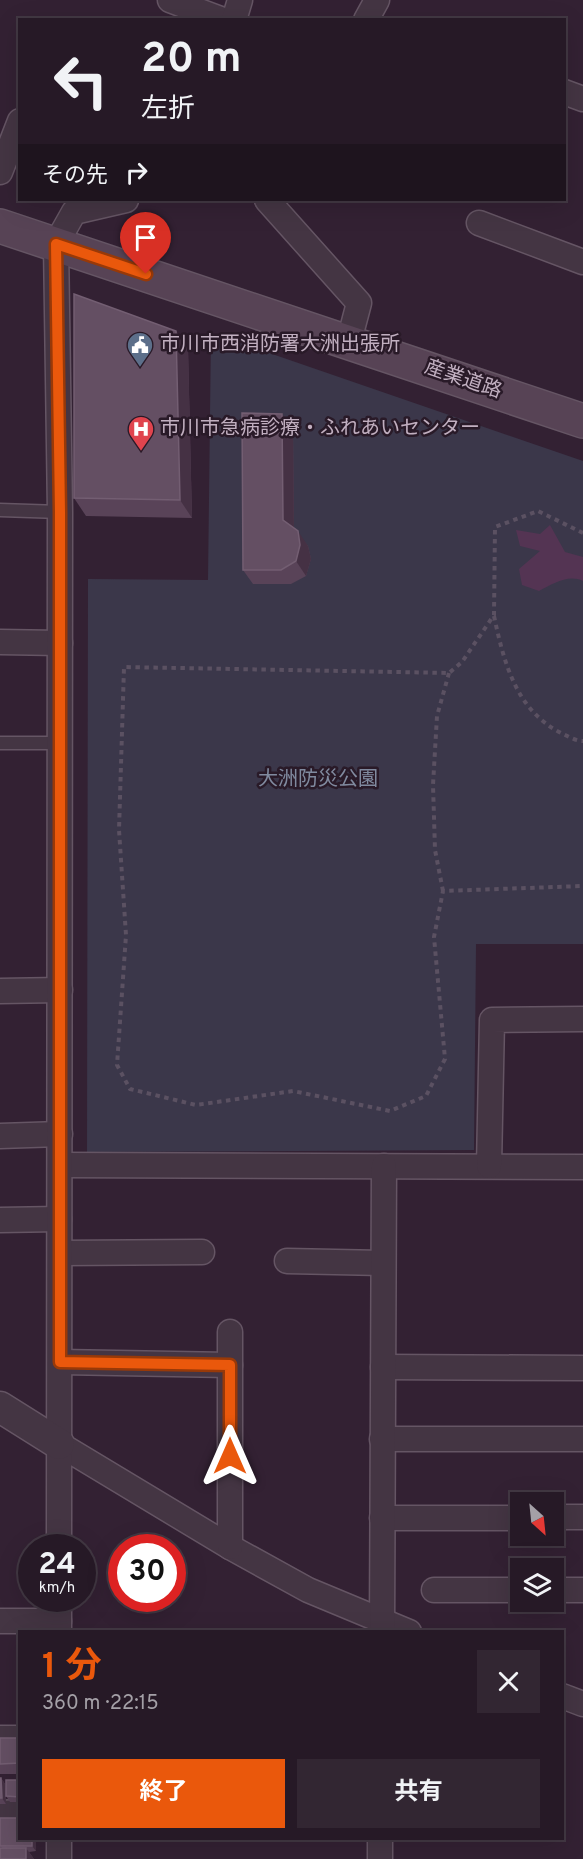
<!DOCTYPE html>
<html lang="ja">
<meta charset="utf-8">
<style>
body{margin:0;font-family:Overpass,"Noto Sans JP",sans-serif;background:#322632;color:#f1f3f6;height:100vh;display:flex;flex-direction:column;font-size:22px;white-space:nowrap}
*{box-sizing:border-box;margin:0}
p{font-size:20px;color:#a4a0a7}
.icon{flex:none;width:33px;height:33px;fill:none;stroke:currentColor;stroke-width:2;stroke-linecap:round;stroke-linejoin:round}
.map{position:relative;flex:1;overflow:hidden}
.details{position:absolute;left:18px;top:1630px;width:546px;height:210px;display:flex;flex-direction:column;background:#261926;border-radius:0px;box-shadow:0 6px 24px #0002,0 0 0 2px #423843}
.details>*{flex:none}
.banner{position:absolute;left:18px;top:18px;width:548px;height:183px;border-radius:0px;box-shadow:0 6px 24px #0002,0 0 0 2px #423843;background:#261926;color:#f1f3f6;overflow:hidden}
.needle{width:39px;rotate:153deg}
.tools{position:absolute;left:510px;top:1492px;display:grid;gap:12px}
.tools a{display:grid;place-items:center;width:54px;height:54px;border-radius:0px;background:#261926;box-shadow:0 6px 24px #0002,0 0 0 2px #423843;font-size:30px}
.speed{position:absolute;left:18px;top:1534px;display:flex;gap:12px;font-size:30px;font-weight:700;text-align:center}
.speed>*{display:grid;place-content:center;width:78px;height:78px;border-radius:50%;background:#261926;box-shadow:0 6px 24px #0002,0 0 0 2px #423843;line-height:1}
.speed small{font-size:15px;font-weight:400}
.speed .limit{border:9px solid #d22;background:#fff;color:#111}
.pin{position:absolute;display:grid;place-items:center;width:51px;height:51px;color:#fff;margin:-62px -26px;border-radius:50% 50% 50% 0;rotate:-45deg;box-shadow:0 0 6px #0007}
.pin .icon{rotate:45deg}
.me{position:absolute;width:66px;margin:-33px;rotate:0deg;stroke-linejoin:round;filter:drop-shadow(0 0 4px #0008)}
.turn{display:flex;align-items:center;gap:21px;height:126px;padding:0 24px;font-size:27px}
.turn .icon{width:78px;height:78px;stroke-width:2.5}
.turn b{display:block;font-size:42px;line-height:51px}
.then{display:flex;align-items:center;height:57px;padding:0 24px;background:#0003;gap:12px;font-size:22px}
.round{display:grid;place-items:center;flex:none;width:63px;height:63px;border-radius:0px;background:#322632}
.headline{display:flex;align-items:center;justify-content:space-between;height:102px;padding:0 24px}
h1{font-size:36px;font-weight:700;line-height:45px;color:#ea580c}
.cta{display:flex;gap:12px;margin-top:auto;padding:12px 24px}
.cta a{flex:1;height:69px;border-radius:0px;background:#ea580c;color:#fff;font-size:24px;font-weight:700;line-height:69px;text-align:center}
.cta a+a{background:#322632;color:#f1f3f6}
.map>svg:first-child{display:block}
.green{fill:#3b374a}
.water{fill:#543453}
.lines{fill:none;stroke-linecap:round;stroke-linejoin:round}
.service-casing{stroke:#655564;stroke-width:15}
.minor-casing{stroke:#655564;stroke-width:27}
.tertiary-casing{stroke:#655564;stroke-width:33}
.secondary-casing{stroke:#655564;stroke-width:36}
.path{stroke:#5b5162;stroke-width:4;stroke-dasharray:4.5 4.5;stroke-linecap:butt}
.service{stroke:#443543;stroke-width:12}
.minor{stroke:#443543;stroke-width:24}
.tertiary{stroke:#443543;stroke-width:30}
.secondary{stroke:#574355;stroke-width:33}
.wall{fill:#594358}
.shaded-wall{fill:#453144}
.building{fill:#644f63;stroke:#735e72;stroke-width:1.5}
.route-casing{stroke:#983908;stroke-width:15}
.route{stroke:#ea580c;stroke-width:10}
.labels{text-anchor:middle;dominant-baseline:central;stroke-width:5;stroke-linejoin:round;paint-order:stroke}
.poi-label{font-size:20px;fill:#c1afc0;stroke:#291a28;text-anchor:start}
.street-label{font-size:20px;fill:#c1afc0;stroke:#291a28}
.park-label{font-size:20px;fill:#808a9f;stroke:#291a28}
</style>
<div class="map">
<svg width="583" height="1859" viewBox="0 0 583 1859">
<rect width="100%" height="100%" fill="#332133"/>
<polygon class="green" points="211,333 583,461 583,944 476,944 474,1150 87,1152 88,579 208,580"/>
<path class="water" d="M550 525 565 552 583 557V581C568 574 553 584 539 591L522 585 519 569 540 551 520 546 516 530 540 534Z"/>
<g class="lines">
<g class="service-casing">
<g id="service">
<polyline points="0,510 60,512"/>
<polyline points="0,743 60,743"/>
</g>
</g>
<g class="minor-casing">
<g id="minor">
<polyline points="170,0 223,20"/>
<polyline points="234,20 240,0"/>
<polyline points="366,20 377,0"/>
<polyline points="564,92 583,99"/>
<polyline points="0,172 20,121"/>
<polyline points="267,200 359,303 349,341"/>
<polyline points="479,223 583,262"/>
<polyline points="0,642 60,643"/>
<polyline points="0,991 60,990"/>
<polyline points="0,1136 60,1134"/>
<polyline points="60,1165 583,1167"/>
<polyline points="489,1166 492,1020 583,1019"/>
<polyline points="0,1220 59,1219"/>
<polyline points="60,1253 202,1252"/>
<polyline points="287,1261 383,1263"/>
<polyline points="60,1362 230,1365"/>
<polyline points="383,1367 583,1368"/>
<polyline points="382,1439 583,1439"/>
<polyline points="59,1444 230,1547 308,1590 409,1632"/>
<polyline points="554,1517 583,1517"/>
<polyline points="382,1518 520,1518"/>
<polyline points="230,1547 230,1332"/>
<polyline points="59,1548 60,512 56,244 74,212 126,200"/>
<polyline points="434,1590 520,1590"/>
<polyline points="554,1590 583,1590"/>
<polyline points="0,1621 59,1621"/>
<polyline points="59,1632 59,1599"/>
<polyline points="382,1632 384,1166"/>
<polyline points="562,1696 583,1704"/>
<polyline points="0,1738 20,1738"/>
<polyline points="0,1813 20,1812"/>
<polyline points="59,1859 59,1839"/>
<polyline points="380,1859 380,1839"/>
</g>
</g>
<g class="tertiary-casing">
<polyline id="tertiary" points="0,1407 59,1444"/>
</g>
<g class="secondary-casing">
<polyline id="secondary" points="0,226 583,421"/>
</g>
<g class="path">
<polyline points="583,533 538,511 495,527 494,615 462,662 449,673 124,667 119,830 126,935 117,1065 130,1089 196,1105 293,1091 390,1111 426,1096 445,1059 434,937 443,891 583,886"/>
<path d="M494 616C504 663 516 710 561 733 568 736 575 741 583 741"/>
<polyline points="443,891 435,850 433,785 437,716 449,673"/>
</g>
<use href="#service" class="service"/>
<use href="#minor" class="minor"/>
<use href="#tertiary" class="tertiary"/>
<use href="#secondary" class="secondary"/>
</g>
<g class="wall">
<polygon points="176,331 188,349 192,518 86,516 74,498"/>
<polygon points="293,428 294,528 308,546 311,559 306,576 291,584 253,584 243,570"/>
<rect x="0" y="1738" width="20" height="36"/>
<polygon points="0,1778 1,1778 5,1784 6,1804 0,1804"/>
<polygon points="20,1780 20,1802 10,1802 6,1796"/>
<polygon points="0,1818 20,1839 36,1839 36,1851 29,1852 34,1859 0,1859 2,1848 1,1847 0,1848"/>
</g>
<g class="shaded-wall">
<polygon points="176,331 188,349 192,518 180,500"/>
<polygon points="282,414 293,428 294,535 283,520"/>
<polygon points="298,531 308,546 311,559 306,576 296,561"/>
<polygon points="1,1778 5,1784 6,1804 2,1798"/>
<polygon points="32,1839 36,1839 36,1851 32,1846"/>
<polygon points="26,1848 34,1859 26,1859"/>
</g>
<g class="building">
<polygon points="74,294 176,331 180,500 74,498"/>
<polygon points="242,413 282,414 283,520 298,531 300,545 296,561 281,570 243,570"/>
<polygon points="0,1738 20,1738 20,1763 0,1764"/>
<polygon points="0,1778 1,1778 2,1798 0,1798"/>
<polygon points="6,1780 20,1780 20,1797 6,1796"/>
<polygon points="0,1818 20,1818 20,1839 32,1839 32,1846 0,1846"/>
<rect x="0" y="1848" width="26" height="11"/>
</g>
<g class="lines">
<g class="route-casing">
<polyline id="route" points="146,274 56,244 60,512 60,1362 230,1365 230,1456"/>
</g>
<use href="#route" class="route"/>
</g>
<defs>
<g id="civic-pin" transform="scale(1.35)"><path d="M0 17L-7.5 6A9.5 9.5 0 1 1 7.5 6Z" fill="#5c6f8a" stroke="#291a28"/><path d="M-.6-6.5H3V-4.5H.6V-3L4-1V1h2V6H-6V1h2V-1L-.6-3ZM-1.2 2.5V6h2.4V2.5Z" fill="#fff"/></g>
<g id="hospital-pin" transform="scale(1.35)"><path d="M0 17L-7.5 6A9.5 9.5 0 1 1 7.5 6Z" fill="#e0444e" stroke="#291a28"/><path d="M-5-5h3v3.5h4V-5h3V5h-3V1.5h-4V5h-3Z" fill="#fff"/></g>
</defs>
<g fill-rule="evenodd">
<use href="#civic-pin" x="140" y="345"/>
<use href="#hospital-pin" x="141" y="429"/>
</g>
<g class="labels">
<g class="poi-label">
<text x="160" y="345">市川市西消防署大洲出張所</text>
<text x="160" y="429">市川市急病診療・ふれあいセンター</text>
</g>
<g class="street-label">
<text transform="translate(463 380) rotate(19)">産業道路</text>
</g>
<g class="park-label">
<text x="318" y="780">大洲防災公園</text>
</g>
</g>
</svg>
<div class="tools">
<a><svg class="needle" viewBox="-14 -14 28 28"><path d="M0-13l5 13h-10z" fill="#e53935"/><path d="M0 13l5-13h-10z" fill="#a4a0a7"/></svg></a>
<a><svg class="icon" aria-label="layers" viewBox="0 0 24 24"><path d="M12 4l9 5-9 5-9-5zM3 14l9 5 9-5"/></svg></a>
</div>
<div class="speed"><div>24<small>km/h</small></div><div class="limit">30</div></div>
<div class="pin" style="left:146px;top:274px;background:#d93025"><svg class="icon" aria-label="arrive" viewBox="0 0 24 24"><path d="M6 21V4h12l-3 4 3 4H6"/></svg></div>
<svg class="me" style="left:230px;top:1456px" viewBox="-20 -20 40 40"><path d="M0-17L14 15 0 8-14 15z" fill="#ea580c" stroke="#fff" stroke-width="4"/></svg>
<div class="banner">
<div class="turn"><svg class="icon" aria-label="left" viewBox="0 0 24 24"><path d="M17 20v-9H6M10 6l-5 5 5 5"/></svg><div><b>20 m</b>左折</div></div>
<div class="then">その先<svg class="icon" aria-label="right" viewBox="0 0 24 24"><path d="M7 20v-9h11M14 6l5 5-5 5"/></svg></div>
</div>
<section class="details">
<div class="headline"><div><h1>1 分</h1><p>360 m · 22:15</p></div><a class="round"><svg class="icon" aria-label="close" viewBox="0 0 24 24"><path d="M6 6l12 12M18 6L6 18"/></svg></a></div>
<div class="cta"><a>終了</a><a>共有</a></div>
</section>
</div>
